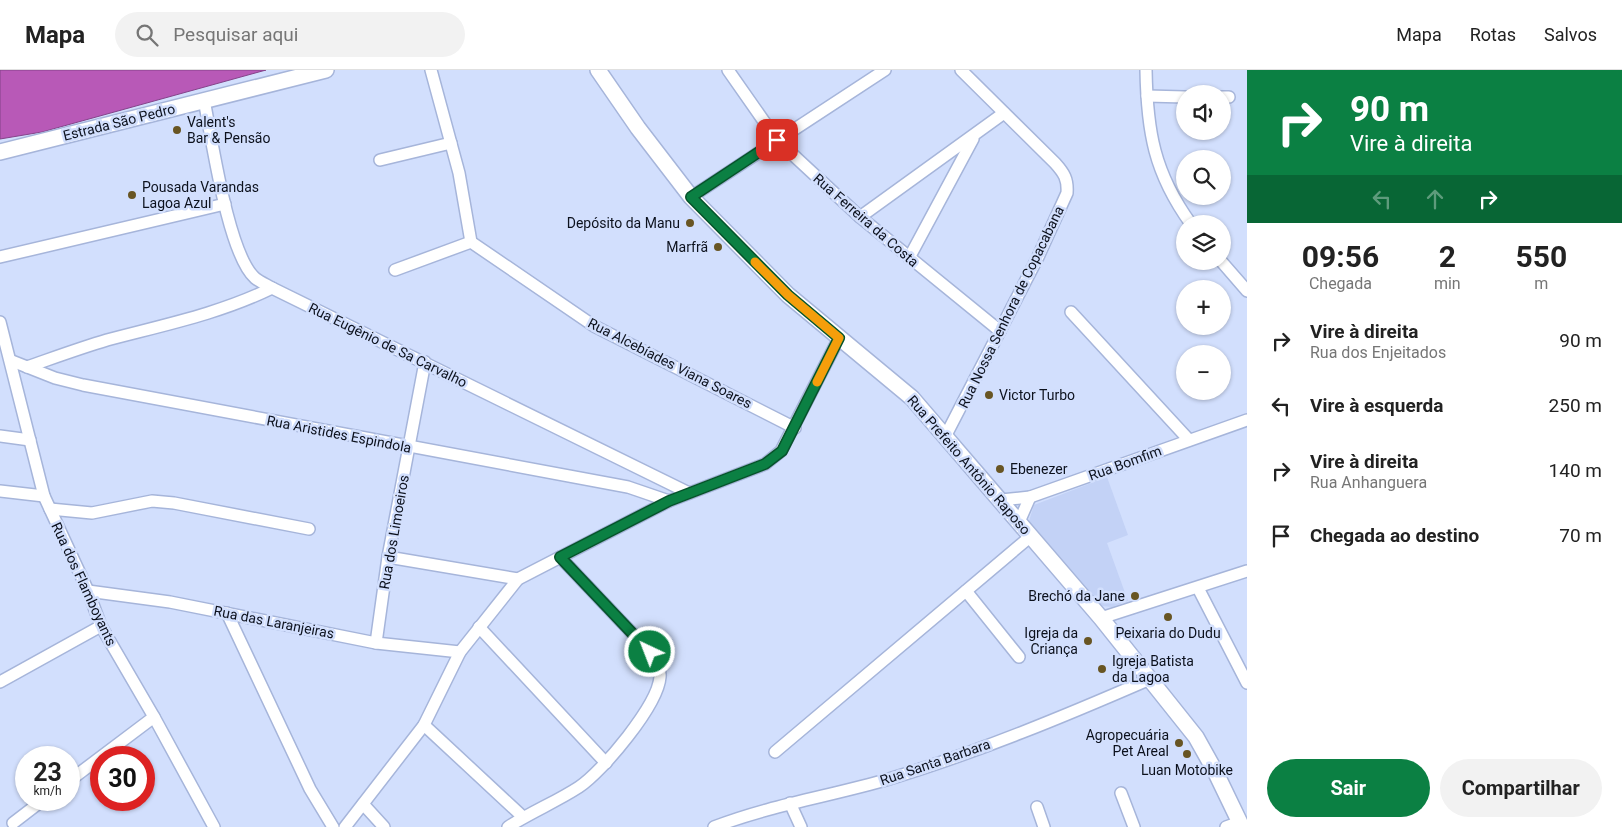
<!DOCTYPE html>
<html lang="pt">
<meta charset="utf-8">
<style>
body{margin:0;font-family:Roboto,sans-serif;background:#f2f2f2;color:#222;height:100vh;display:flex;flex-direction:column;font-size:19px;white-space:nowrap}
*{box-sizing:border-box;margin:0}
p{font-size:16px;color:#767676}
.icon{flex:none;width:28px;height:28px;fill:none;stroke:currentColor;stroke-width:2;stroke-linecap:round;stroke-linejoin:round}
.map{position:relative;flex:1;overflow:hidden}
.sheet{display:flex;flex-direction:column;background:#fff;width:375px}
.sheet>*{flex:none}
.hud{background:#0b8043;color:#fff;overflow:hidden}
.controls{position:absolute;left:1176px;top:15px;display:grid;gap:10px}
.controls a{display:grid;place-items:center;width:55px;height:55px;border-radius:50%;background:#fff;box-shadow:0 1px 4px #0004;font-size:25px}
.speed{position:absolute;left:15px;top:676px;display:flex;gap:10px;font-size:25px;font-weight:700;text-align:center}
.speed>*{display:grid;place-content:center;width:65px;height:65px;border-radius:50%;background:#fff;box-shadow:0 1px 4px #0004;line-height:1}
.speed small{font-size:12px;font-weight:400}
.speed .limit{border:8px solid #d22;background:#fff;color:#111}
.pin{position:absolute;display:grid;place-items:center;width:42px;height:42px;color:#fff;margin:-21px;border-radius:10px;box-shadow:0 2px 8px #0006}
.me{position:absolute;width:55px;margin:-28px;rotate:317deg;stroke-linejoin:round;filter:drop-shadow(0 0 4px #0008)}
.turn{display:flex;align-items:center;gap:18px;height:105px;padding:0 20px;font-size:22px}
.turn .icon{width:65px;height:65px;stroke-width:2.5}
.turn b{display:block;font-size:35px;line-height:42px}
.lanes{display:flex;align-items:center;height:48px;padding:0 20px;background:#0003;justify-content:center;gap:25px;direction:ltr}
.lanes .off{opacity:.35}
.eta{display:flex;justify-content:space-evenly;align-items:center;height:85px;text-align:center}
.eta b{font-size:30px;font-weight:700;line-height:35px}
.button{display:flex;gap:10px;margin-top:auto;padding:10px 20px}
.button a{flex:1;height:58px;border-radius:30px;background:#0b8043;color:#fff;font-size:20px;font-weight:700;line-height:58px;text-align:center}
.button a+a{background:#f2f2f2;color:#222}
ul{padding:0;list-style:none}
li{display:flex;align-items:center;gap:15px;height:65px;padding:0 20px}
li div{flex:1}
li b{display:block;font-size:19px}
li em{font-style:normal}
header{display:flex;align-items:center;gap:30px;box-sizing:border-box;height:70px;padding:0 25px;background:#fff;border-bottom:1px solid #e0e0e0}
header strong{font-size:24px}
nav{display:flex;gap:28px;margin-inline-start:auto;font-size:18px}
.search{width:350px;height:45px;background:#f2f2f2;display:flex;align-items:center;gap:12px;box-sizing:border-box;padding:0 18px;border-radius:28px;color:#767676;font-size:19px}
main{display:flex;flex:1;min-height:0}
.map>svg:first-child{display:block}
.built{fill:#c3d2f6}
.water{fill:#b859b7;stroke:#844389}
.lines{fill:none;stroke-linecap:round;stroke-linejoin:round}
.minor-casing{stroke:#a6b5da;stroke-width:14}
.tertiary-casing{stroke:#a6b5da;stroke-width:18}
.minor{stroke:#fff;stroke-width:11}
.tertiary{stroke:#fff;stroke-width:15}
.route-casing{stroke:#07532c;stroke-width:12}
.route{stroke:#0b8043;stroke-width:9}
.slow{stroke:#f59e0b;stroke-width:9}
.poi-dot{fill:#685523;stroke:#d2dffd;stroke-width:2}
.labels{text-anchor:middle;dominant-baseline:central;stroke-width:5;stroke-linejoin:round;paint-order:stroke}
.street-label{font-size:14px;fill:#0c111d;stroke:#d2dffd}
.poi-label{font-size:14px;fill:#0c111d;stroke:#d2dffd;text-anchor:start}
</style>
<header>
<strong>Mapa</strong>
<div class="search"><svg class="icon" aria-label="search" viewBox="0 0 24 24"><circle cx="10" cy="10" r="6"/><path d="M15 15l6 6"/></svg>Pesquisar aqui</div>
<nav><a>Mapa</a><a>Rotas</a><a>Salvos</a></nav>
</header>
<main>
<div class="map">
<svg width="1247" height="757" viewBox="0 0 1247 757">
<rect width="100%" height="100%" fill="#d2dffd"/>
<polygon class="built" points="1107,407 1128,465 1107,473 1128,531 1112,537 1102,536 1029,451 1034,435"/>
<polygon class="water" points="0,0 266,0 42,62 0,69"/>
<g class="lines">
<g class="minor-casing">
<g id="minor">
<polyline points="431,0 459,103 471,172 594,256 795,358"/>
<polyline points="728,0 777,70 860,147 1000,261"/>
<path d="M1146 0C1147 61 1154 103 1191 154"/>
<polyline points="1147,26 1185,27"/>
<polyline points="1222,27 1229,27"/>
<path d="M204 30C212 69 228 184 255 208 260 212 267 215 272 218L689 423"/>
<polyline points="380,90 451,73"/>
<polyline points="691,127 885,0"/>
<polyline points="860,147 1004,43"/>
<polyline points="0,187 225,134"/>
<polyline points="909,188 973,69"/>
<polyline points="1221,191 1247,221"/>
<polyline points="395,200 471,172"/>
<polyline points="1071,242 1189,370"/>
<polyline points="0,252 44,426 50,439 88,521 101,556 154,647 214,757"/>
<polyline points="12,291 55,308 83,315 628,417 669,431"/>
<path d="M27 297C53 288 80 278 107 270 163 255 219 244 272 218"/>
<path d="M946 365 1038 187 1067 123C1068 109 1064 103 1055 93L961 0"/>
<polyline points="0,366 30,370"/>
<polyline points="0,421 44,426"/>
<polyline points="1001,430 1030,427 1247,350"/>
<polyline points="50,439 92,443 152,431 174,433 309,459"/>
<polyline points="1019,452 1030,427"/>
<polyline points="388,487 518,509"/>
<polyline points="1198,518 1247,613"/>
<polyline points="88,521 170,532 376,573 460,582"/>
<polyline points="966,521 1019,587"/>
<polyline points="227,543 310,719 333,757"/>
<polyline points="1101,548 1247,501"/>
<polyline points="479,557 606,693"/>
<polyline points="376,573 388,487 425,292"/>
<polyline points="0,612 101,556"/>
<polyline points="424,655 523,747"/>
<polyline points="775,682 1031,466"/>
<polyline points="69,711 154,647"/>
<polyline points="1121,723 1134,757"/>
<polyline points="790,733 801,757"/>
<polyline points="363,734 384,757"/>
<polyline points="1037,737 1044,757"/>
<polyline points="13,753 43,730"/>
<polyline points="345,757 424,655 460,582 518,509 669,431 765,394 781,381 839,268"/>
<path d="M508 757C531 742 556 732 579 717 603 701 658 635 660 607 661 598 655 590 650 582L560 487"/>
<path d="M714 757C771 735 831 726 889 709 978 682 1065 646 1150 609"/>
<polyline points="1226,757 1240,752"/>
</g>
</g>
<g class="tertiary-casing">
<g id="tertiary">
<polyline points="598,0 638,58 691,127 788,225 912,328 1101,548 1196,667 1215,701 1242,757"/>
<polyline points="0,82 326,0"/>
</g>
</g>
<use href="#minor" class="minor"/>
<use href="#tertiary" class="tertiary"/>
</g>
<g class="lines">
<g class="route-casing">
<polyline id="route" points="650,582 560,487 669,431 765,394 782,381 839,268 788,225 691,127 777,70"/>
</g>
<use href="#route" class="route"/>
<polyline class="slow" points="755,192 788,225 839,268 817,312"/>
</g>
<g class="poi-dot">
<circle cx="177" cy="60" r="5"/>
<circle cx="132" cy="125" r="5"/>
<circle cx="690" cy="153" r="5"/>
<circle cx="718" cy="177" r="5"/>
<circle cx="989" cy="325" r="5"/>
<circle cx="1000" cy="399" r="5"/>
<circle cx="1135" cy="526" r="5"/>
<circle cx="1168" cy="547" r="5"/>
<circle cx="1088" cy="571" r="5"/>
<circle cx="1102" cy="599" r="5"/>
<circle cx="1179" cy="673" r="5"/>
<circle cx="1187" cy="684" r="5"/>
</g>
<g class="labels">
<g class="street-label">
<text transform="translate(119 52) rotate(-14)">Estrada São Pedro</text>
<text transform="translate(866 150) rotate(41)">Rua Ferreira da Costa</text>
<text transform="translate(1011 237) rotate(-64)">Rua Nossa Senhora de Copacabana</text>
<text transform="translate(388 275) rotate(26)">Rua Eugênio de Sa Carvalho</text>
<text transform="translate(670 293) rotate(27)">Rua Alcebíades Viana Soares</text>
<text transform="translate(339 364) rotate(11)">Rua Aristides Espindola</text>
<text transform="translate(1125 393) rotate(-20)">Rua Bomfim</text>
<text transform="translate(969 395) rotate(49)">Rua Prefeito Antônio Raposo</text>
<text transform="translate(394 462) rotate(-80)">Rua dos Limoeiros</text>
<text transform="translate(84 514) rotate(65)">Rua dos Flamboyants</text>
<text transform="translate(274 552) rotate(11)">Rua das Laranjeiras</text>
<text transform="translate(935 692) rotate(-19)">Rua Santa Barbara</text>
</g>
<g class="poi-label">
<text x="187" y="52">Valent's<tspan x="187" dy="16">Bar &amp; Pensão</tspan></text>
<text x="142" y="117">Pousada Varandas<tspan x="142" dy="16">Lagoa Azul</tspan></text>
<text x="680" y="153" text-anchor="end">Depósito da Manu</text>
<text x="708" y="177" text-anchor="end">Marfrã</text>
<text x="999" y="325">Victor Turbo</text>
<text x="1010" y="399">Ebenezer</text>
<text x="1125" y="526" text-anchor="end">Brechó da Jane</text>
<text x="1078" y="563" text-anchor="end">Igreja da<tspan x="1078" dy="16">Criança</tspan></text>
<text x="1168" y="563" text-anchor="middle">Peixaria do Dudu</text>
<text x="1112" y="591">Igreja Batista<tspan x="1112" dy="16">da Lagoa</tspan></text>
<text x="1169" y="665" text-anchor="end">Agropecuária<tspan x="1169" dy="16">Pet Areal</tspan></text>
<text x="1187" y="700" text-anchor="middle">Luan Motobike</text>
</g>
</g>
</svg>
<div class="controls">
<a><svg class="icon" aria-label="sound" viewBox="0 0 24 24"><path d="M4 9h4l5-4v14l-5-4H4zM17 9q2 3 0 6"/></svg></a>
<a><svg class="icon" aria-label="search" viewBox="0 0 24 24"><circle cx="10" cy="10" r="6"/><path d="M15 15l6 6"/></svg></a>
<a><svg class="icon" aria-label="layers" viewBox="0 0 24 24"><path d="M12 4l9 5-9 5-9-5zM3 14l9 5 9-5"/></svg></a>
<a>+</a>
<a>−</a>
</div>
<div class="speed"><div>23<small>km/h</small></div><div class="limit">30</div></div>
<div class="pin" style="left:777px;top:70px;background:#d93025"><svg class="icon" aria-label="arrive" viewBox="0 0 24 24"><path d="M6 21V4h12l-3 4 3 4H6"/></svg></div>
<svg class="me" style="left:650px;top:582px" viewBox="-20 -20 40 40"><circle r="17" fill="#0b8043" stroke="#fff" stroke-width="3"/><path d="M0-11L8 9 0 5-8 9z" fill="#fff"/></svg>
</div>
<section class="sheet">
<div class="hud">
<div class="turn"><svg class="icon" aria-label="right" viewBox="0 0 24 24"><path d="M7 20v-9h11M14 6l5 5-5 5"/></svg><div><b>90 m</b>Vire à direita</div></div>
<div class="lanes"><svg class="icon off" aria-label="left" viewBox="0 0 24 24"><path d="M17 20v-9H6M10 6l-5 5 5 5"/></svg><svg class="icon off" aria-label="ahead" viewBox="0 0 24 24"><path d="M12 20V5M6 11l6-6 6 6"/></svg><svg class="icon" aria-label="right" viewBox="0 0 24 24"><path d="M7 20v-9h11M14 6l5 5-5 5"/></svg></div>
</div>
<div class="eta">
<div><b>09:56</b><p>Chegada</p></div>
<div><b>2</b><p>min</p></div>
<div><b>550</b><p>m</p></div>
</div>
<ul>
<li><svg class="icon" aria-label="right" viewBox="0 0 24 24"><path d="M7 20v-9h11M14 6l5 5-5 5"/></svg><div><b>Vire à direita</b><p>Rua dos Enjeitados</p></div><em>90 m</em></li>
<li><svg class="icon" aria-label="left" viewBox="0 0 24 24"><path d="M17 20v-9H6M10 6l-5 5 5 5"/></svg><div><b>Vire à esquerda</b></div><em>250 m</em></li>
<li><svg class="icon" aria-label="right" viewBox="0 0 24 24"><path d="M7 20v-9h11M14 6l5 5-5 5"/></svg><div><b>Vire à direita</b><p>Rua Anhanguera</p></div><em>140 m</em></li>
<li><svg class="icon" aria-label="arrive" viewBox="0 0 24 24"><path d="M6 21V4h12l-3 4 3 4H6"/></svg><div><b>Chegada ao destino</b></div><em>70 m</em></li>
</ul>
<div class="button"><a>Sair</a><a>Compartilhar</a></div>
</section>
</main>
